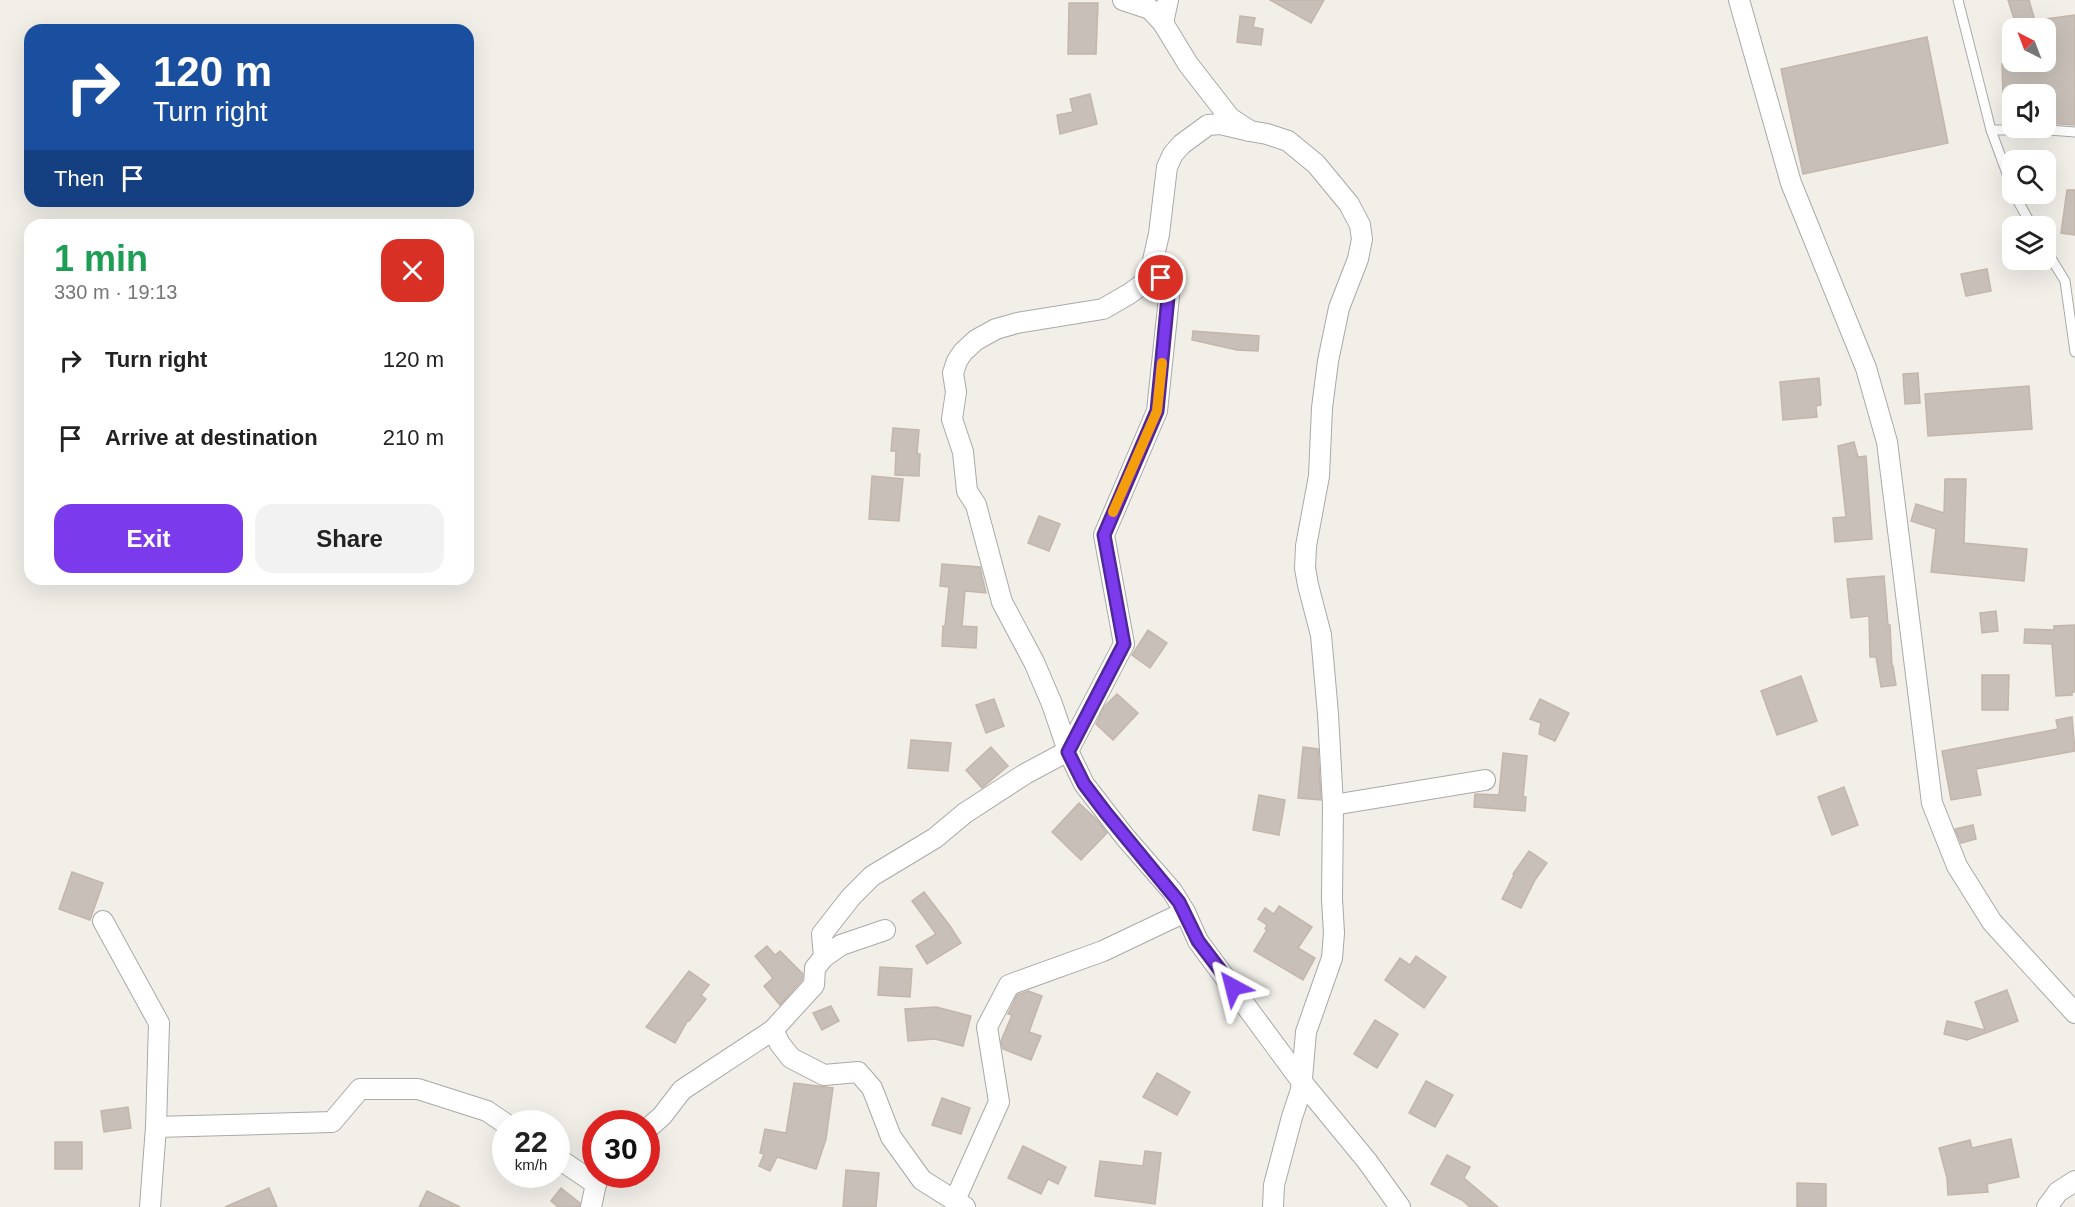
<!DOCTYPE html>
<meta charset="utf-8">
<style>
body{margin:0;font-family:Arial,sans-serif;background:#f2f2f2;color:#222;height:100vh;display:flex;flex-direction:column;font-size:22px;white-space:nowrap}
*{box-sizing:border-box;margin:0}
p{font-size:20px;color:#767676}
.icon{flex:none;width:33px;height:33px;fill:none;stroke:currentColor;stroke-width:2;stroke-linecap:round;stroke-linejoin:round}
.map{position:relative;flex:1;overflow:hidden}
.drawer{position:absolute;left:24px;top:219px;width:450px;height:366px;display:flex;flex-direction:column;background:#fff;border-radius:18px;box-shadow:0 6px 24px #0002}
.drawer>*{flex:none}
.banner{position:absolute;left:24px;top:24px;width:450px;height:183px;border-radius:18px;box-shadow:0 6px 24px #0002;background:#1a4fa0;color:#fff;overflow:hidden}
.needle{width:39px;rotate:318deg}
.tools{position:absolute;left:2002px;top:18px;display:grid;gap:12px}
.tools a{display:grid;place-items:center;width:54px;height:54px;border-radius:12px;background:#fff;box-shadow:0 6px 24px #0002;font-size:30px}
.speed{position:absolute;left:492px;top:1110px;display:flex;gap:12px;font-size:30px;font-weight:700;text-align:center}
.speed>*{display:grid;place-content:center;width:78px;height:78px;border-radius:50%;background:#fff;box-shadow:0 6px 24px #0002;line-height:1}
.speed small{font-size:15px;font-weight:400}
.speed .limit{border:9px solid #d22;background:#fff;color:#111}
.pin{position:absolute;display:grid;place-items:center;width:51px;height:51px;color:#fff;margin:-26px;border:3px solid #fff;border-radius:50%;box-shadow:0 2px 6px #0007}
.me{position:absolute;width:66px;margin:-33px;rotate:322deg;stroke-linejoin:round;filter:drop-shadow(0 0 4px #0008)}
.turn{display:flex;align-items:center;gap:21px;height:126px;padding:0 30px;font-size:27px}
.turn .icon{width:78px;height:78px;stroke-width:2.5}
.turn b{display:block;font-size:42px;line-height:51px}
.then{display:flex;align-items:center;height:57px;padding:0 30px;background:#0003;gap:12px;font-size:22px}
.round{display:grid;place-items:center;flex:none;width:63px;height:63px;border-radius:18px;background:#f2f2f2}
.summary{display:flex;align-items:center;justify-content:space-between;height:102px;padding:0 30px}
h1{font-size:36px;font-weight:700;line-height:45px;color:#1e9e55}
.cta{display:flex;gap:12px;margin-top:auto;padding:12px 30px}
.cta a{flex:1;height:69px;border-radius:18px;background:#7c3aed;color:#fff;font-size:24px;font-weight:700;line-height:69px;text-align:center}
.cta a+a{background:#f2f2f2;color:#222}
ul{padding:0;list-style:none}
li{display:flex;align-items:center;gap:18px;height:78px;padding:0 30px}
li div{flex:1}
li b{display:block;font-size:22px}
li em{font-style:normal}
.map>svg:first-child{display:block}
.building{fill:#c7bfb8;stroke:#c4b6ab;stroke-width:1.5}
.lines{fill:none;stroke-linecap:round;stroke-linejoin:round}
.lane-casing{stroke:#a9a9a9;stroke-width:11}
.street-casing{stroke:#a9a9a9;stroke-width:22}
.lane{stroke:#fff;stroke-width:9}
.street{stroke:#fff;stroke-width:20}
.route-casing{stroke:#51269a;stroke-width:15}
.route{stroke:#7c3aed;stroke-width:10}
.slow{stroke:#f59e0b;stroke-width:10}
</style>
<div class="map">
<svg width="2075" height="1207" viewBox="0 0 2075 1207">
<rect width="100%" height="100%" fill="#f2efe9"/>
<g class="building">
<polygon points="1270,0 1324,0 1311,23"/>
<polygon points="2008,0 2029,0 2037,28 2017,28"/>
<polygon points="1069,3 1098,3 1096,54 1068,54"/>
<polygon points="2075,15 2075,125 2046,123 2046,94 2003,94 2002,64 2046,62 2046,19"/>
<polygon points="1240,16 1255,18 1253,27 1263,29 1261,45 1237,42"/>
<polygon points="1927,37 1948,143 1803,174 1781,69"/>
<polygon points="1090,94 1097,124 1060,134 1057,115 1073,112 1070,99"/>
<polygon points="2067,190 2075,190 2075,235 2061,233"/>
<polygon points="1987,269 1991,291 1966,296 1961,274"/>
<polygon points="1193,331 1259,336 1258,351 1237,350 1192,340"/>
<polygon points="1918,373 1920,403 1905,404 1903,374"/>
<polygon points="1819,378 1821,405 1816,406 1817,417 1783,420 1780,382"/>
<polygon points="2029,386 2032,429 1928,436 1925,394"/>
<polygon points="893,428 919,430 917,454 920,454 919,476 895,475 896,451 891,451"/>
<polygon points="1854,442 1858,457 1866,456 1872,539 1835,542 1833,518 1846,517 1838,446"/>
<polygon points="872,476 903,479 899,521 869,519"/>
<polygon points="1945,479 1966,479 1964,543 2027,549 2024,581 1931,572 1936,529 1911,521 1916,504 1944,513"/>
<polygon points="1039,516 1060,524 1049,551 1028,543"/>
<polygon points="942,564 980,567 986,593 965,591 962,626 977,627 976,648 942,646 943,626 945,626 949,587 940,586"/>
<polygon points="1884,576 1888,625 1890,625 1892,667 1893,666 1896,685 1881,687 1876,657 1870,657 1869,616 1851,618 1847,579"/>
<polygon points="1996,611 1998,631 1982,633 1980,613"/>
<polygon points="2075,625 2075,692 2072,692 2072,695 2056,696 2052,644 2024,643 2025,629 2054,630 2054,626"/>
<polygon points="1148,630 1167,643 1150,668 1132,655"/>
<polygon points="1982,675 2009,675 2008,710 1982,710"/>
<polygon points="1801,676 1817,721 1777,735 1761,691"/>
<polygon points="1117,694 1138,713 1113,740 1096,724 1104,707"/>
<polygon points="994,699 1004,726 986,733 976,705"/>
<polygon points="1540,699 1569,713 1555,741 1539,734 1541,723 1530,719"/>
<polygon points="2072,717 2075,751 1976,769 1981,795 1951,800 1942,751 2058,729 2056,720"/>
<polygon points="911,740 951,743 948,771 908,768"/>
<polygon points="991,747 1008,766 982,788 966,770"/>
<polygon points="1303,747 1318,749 1321,800 1298,798"/>
<polygon points="1503,753 1527,756 1523,797 1526,797 1525,811 1474,807 1475,794 1499,795"/>
<polygon points="1844,787 1858,825 1832,835 1818,797"/>
<polygon points="1259,795 1285,800 1279,835 1253,830"/>
<polygon points="1079,803 1097,820 1107,833 1081,860 1052,832"/>
<polygon points="1973,825 1976,839 1961,843 1955,829"/>
<polygon points="1529,851 1547,863 1535,880 1521,908 1502,899 1514,875 1513,874"/>
<polygon points="72,872 103,883 90,920 59,909"/>
<polygon points="924,892 950,926 961,943 927,964 916,946 936,934 912,901"/>
<polygon points="1279,906 1312,927 1298,948 1315,958 1303,980 1254,951 1267,930 1265,929 1267,925 1258,919 1265,908 1274,914"/>
<polygon points="767,946 775,955 780,951 803,974 802,980 780,1005 764,986 773,978 755,956"/>
<polygon points="1416,956 1446,977 1424,1008 1385,980 1400,958 1410,965"/>
<polygon points="880,967 912,969 910,997 878,995"/>
<polygon points="689,971 709,985 701,995 706,999 689,1021 688,1020 675,1043 646,1027"/>
<polygon points="2007,990 2018,1021 1967,1040 1944,1034 1947,1021 1985,1030 1975,1002"/>
<polygon points="1028,991 1042,996 1029,1032 1041,1036 1031,1060 1003,1049 1001,1041 1012,1015 1008,1014 1017,995"/>
<polygon points="831,1006 839,1021 822,1030 813,1013"/>
<polygon points="936,1007 971,1016 963,1046 935,1039 908,1041 905,1009"/>
<polygon points="1375,1020 1398,1034 1377,1068 1354,1054"/>
<polygon points="1157,1073 1190,1092 1177,1115 1143,1097"/>
<polygon points="1426,1081 1453,1095 1435,1127 1409,1113"/>
<polygon points="794,1083 833,1088 826,1139 816,1169 777,1157 770,1171 759,1166 764,1154 760,1153 765,1129 786,1133"/>
<polygon points="942,1098 970,1108 961,1134 932,1125"/>
<polygon points="128,1107 131,1128 104,1132 101,1111"/>
<polygon points="2011,1139 2019,1177 1987,1184 1988,1192 1948,1195 1947,1178 1939,1148 1970,1140 1972,1148"/>
<rect x="55" y="1142" width="27" height="27"/>
<polygon points="1023,1146 1066,1167 1058,1184 1048,1179 1041,1194 1008,1178"/>
<polygon points="1145,1151 1161,1153 1155,1204 1095,1196 1100,1161 1143,1166"/>
<polygon points="1447,1155 1470,1167 1464,1178 1498,1207 1470,1207 1462,1200 1431,1184"/>
<polygon points="846,1170 879,1173 876,1207 843,1207"/>
<polygon points="1797,1183 1826,1184 1826,1207 1797,1207"/>
<polygon points="269,1188 277,1207 225,1207"/>
<polygon points="561,1188 580,1203 579,1207 558,1207 551,1201"/>
<polygon points="427,1191 460,1207 419,1207"/>
</g>
<g class="lines">
<g class="lane-casing">
<g id="lane">
<polyline points="1958,0 1991,130 2013,190"/>
<polyline points="1991,130 2049,130 2075,132"/>
<polyline points="2014,194 2032,226"/>
<polyline points="2046,250 2065,281 2075,352"/>
</g>
</g>
<g class="street-casing">
<g id="street">
<polyline points="1123,0 1150,9 1163,23 1188,64 1230,118 1250,131 1267,134 1288,141 1316,164 1349,204 1360,225 1362,239 1358,259 1339,308 1328,361 1322,408 1319,476 1306,546 1305,568 1308,585 1321,635 1328,714 1333,805 1332,899 1334,933 1332,958 1306,1032 1301,1090 1292,1117 1274,1185 1273,1207"/>
<polyline points="1739,0 1791,183 1866,368 1887,442 1932,803 1957,866 1992,922 2075,1013"/>
<polyline points="1163,23 1168,0"/>
<polyline points="1250,131 1220,124 1208,125 1182,144 1173,154 1167,167 1159,234 1152,265 1144,283 1129,294 1103,309 1017,323 996,329 976,340 963,352 957,361 953,373 956,392 952,419 963,452 967,491 976,505 1002,602 1034,662 1052,704 1068,751 1084,784 1125,837 1172,891 1185,912 1198,941 1302,1082 1367,1161 1400,1207"/>
<polyline points="1333,805 1485,780"/>
<polyline points="103,921 159,1023 156,1127 150,1207"/>
<polyline points="824,957 822,934 851,897 872,876 935,838 965,813 1025,774 1068,751 1124,644 1104,535 1157,411 1169,297 1154,258"/>
<polyline points="773,1030 780,1044 791,1058 824,1075 858,1072 872,1088 891,1137 922,1180 965,1207"/>
<polyline points="156,1127 332,1122 360,1089 418,1089 487,1111 506,1124"/>
<polyline points="646,1130 662,1116 682,1090 773,1030 814,985 815,968 824,957 841,945 885,930"/>
<polyline points="556,1157 596,1184"/>
<polyline points="955,1200 999,1102 987,1027 1009,985 1103,951 1185,912"/>
<polyline points="591,1207 596,1184 601,1174"/>
<polyline points="2047,1207 2058,1192 2075,1181"/>
</g>
</g>
<use href="#lane" class="lane"/>
<use href="#street" class="street"/>
</g>
<g class="lines">
<g class="route-casing">
<polyline id="route" points="1161,278 1168,297 1157,411 1104,535 1124,644 1068,752 1084,784 1106,813 1179,902 1198,941 1233,987"/>
</g>
<use href="#route" class="route"/>
<polyline class="slow" points="1113,512 1157,411 1162,363"/>
</g>
</svg>
<div class="tools">
<a><svg class="needle" viewBox="-14 -14 28 28"><path d="M0-13l5 13h-10z" fill="#e53935"/><path d="M0 13l5-13h-10z" fill="#767676"/></svg></a>
<a><svg class="icon" aria-label="sound" viewBox="0 0 24 24"><path d="M4 9h4l5-4v14l-5-4H4zM17 9q2 3 0 6"/></svg></a>
<a><svg class="icon" aria-label="search" viewBox="0 0 24 24"><circle cx="10" cy="10" r="6"/><path d="M15 15l6 6"/></svg></a>
<a><svg class="icon" aria-label="layers" viewBox="0 0 24 24"><path d="M12 4l9 5-9 5-9-5zM3 14l9 5 9-5"/></svg></a>
</div>
<div class="speed"><div>22<small>km/h</small></div><div class="limit">30</div></div>
<div class="pin" style="left:1161px;top:278px;background:#d93025"><svg class="icon" aria-label="arrive" viewBox="0 0 24 24"><path d="M6 21V4h12l-3 4 3 4H6"/></svg></div>
<svg class="me" style="left:1233px;top:987px" viewBox="-20 -20 40 40"><path d="M0-17L14 15 0 8-14 15z" fill="#7c3aed" stroke="#fff" stroke-width="4"/></svg>
<div class="banner">
<div class="turn"><svg class="icon" aria-label="right" viewBox="0 0 24 24"><path d="M7 20v-9h11M14 6l5 5-5 5"/></svg><div><b>120 m</b>Turn right</div></div>
<div class="then">Then<svg class="icon" aria-label="arrive" viewBox="0 0 24 24"><path d="M6 21V4h12l-3 4 3 4H6"/></svg></div>
</div>
<section class="drawer">
<div class="summary"><div><h1>1 min</h1><p>330 m · 19:13</p></div><a class="round" style="background:#d93025;color:#fff"><svg class="icon" aria-label="close" viewBox="0 0 24 24"><path d="M6 6l12 12M18 6L6 18"/></svg></a></div>
<ul>
<li><svg class="icon" aria-label="right" viewBox="0 0 24 24"><path d="M7 20v-9h11M14 6l5 5-5 5"/></svg><div><b>Turn right</b></div><em>120 m</em></li>
<li><svg class="icon" aria-label="arrive" viewBox="0 0 24 24"><path d="M6 21V4h12l-3 4 3 4H6"/></svg><div><b>Arrive at destination</b></div><em>210 m</em></li>
</ul>
<div class="cta"><a>Exit</a><a>Share</a></div>
</section>
</div>
